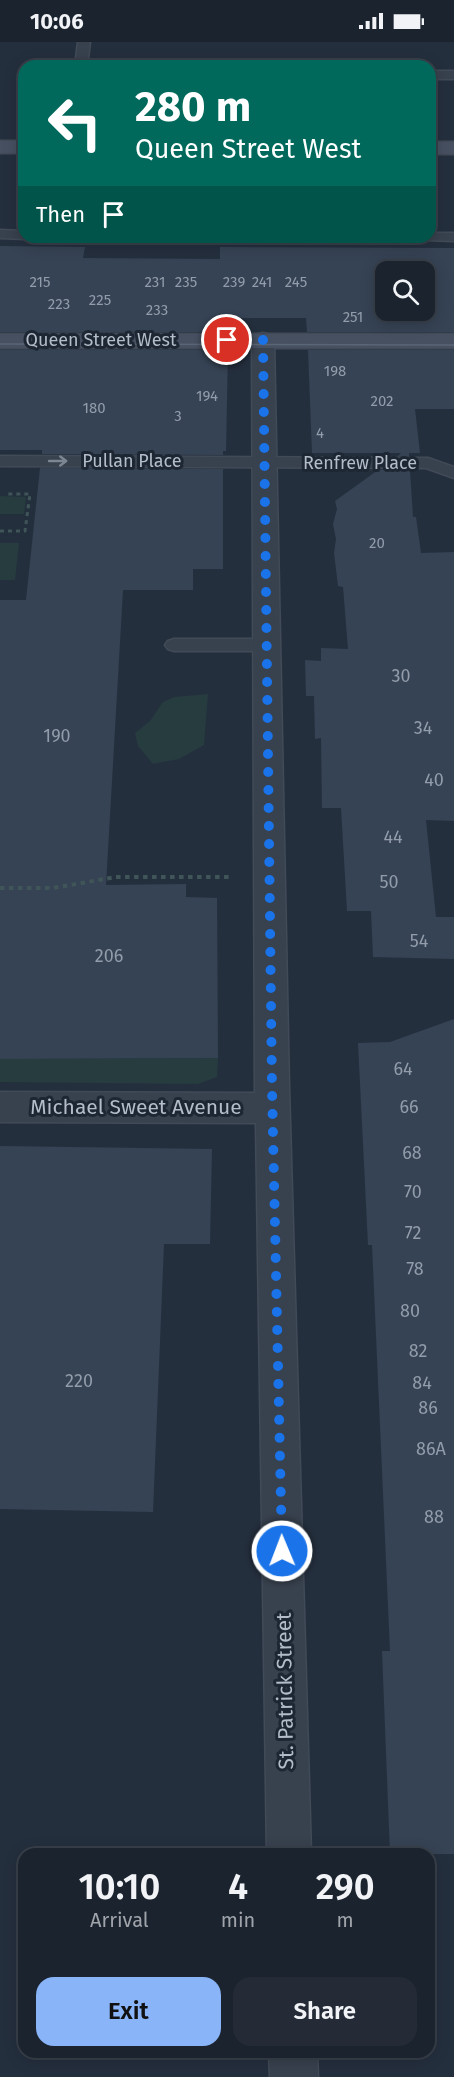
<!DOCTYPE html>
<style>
body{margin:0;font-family:"Fira Sans",sans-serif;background:#242b36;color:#f1f3f6;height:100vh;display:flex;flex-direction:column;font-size:22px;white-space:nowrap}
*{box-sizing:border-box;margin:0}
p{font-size:20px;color:#a0a4aa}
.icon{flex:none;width:33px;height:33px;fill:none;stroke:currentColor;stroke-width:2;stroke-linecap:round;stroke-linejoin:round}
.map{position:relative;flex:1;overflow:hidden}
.details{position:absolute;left:18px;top:1806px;width:417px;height:210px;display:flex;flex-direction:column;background:#1b232e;border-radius:18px;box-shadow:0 3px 15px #0003,0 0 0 2px #39404a}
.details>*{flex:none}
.top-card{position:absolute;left:18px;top:18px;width:418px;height:183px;border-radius:18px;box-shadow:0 3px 15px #0003,0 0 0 2px #39404a;background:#00695c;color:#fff;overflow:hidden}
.tools{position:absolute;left:375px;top:219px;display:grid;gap:12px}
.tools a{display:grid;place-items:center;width:60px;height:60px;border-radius:12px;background:#1b232e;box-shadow:0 3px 15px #0003,0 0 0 2px #39404a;font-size:30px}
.pin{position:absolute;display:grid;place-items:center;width:51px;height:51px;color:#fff;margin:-26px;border:3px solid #fff;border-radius:50%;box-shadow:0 2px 6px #0007}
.me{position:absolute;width:66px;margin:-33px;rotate:359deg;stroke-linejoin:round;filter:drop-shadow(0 0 4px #0008)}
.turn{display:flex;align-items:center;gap:21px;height:126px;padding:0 18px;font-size:27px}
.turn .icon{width:78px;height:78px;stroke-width:2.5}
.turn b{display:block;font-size:42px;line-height:51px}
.then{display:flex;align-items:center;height:57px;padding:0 18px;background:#0003;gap:12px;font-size:22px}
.eta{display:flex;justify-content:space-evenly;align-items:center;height:102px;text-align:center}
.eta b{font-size:36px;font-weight:600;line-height:42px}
.action{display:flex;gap:12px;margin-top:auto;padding:12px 18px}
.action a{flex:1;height:69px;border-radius:18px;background:#8ab4f8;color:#111;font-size:24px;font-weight:600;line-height:69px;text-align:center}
.action a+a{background:#242b36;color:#f1f3f6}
.status{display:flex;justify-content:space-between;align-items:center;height:42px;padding:0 30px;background:#1b232e;direction:ltr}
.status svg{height:16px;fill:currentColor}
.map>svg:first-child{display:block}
.green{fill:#263c3f}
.building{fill:#364354;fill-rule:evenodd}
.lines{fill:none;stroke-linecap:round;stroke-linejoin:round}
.service-casing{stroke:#414a57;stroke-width:3}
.minor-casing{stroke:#414a57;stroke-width:3}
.secondary-casing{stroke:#414a57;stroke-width:3}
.path-far1{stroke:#3f5557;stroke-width:3;stroke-dasharray:4 4;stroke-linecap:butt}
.path{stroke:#3f5557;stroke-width:4;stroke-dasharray:4.5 4.5;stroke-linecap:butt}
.service{fill:#38414e;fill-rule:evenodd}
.minor{fill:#38414e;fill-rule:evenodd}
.secondary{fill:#465061;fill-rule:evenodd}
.tram{stroke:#5a6575;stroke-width:1.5}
.oneway{stroke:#7c8592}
.route{stroke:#1a73e8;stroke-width:10;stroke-dasharray:0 18}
.labels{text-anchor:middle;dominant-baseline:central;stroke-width:6;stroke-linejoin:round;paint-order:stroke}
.far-number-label{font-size:15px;fill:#929caa}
.far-street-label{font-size:18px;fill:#b4bcc9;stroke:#1d2633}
.number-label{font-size:18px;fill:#929caa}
.street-label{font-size:21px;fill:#b4bcc9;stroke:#1d2633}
</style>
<div class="status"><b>10:06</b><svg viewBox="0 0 49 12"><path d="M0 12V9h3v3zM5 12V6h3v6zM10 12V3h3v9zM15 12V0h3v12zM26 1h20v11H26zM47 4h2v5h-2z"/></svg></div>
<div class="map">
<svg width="454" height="2035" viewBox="0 0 454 2035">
<rect width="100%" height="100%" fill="#242f3e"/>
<g class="green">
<polygon points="0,454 26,455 24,472 0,472"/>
<polygon points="0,501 19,501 15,538 0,538"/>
<polygon points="208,652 204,703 179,717 153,722 138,704 135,691 150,679 163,660 174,655"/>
<polygon points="218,1016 217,1035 198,1042 0,1040 0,1017"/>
</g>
<g class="building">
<path d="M0 204 85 205 83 216 220 217V205L454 206V290H307L306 276H229V290H0ZM386 230H424V268H386Z"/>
<polygon points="0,308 228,308 226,409 223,409 223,413 42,412 42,408 0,408"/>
<polygon points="308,308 454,308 454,367 415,367 420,411 409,411 409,414 398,414 401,411 312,411"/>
<polygon points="40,426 223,427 223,527 193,527 193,548 123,548 106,843 186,842 186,855 217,856 218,1016 0,1017 0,558 26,558"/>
<polygon points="378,428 410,428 413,475 416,475 421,511 454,510 454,779 426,778 436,875 454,875 454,917 373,915 371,869 347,869 341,766 322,766 321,696 315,697 314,654 306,654 305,618 321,619 321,606 348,607 343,545 338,544 334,511 336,497 333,482 337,467 335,459"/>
<polygon points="454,977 454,1812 390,1812 382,1609 390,1609 372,1203 368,1203 358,1001 390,1000"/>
<polygon points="0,1104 212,1107 210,1202 164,1202 153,1470 0,1467"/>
</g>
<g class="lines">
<g class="service-casing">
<g id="service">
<polygon points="78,0 90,0 87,24 75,24"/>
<rect x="430" y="29" width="24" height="8"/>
<polygon points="0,188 24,189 24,195 29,195 24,197 0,196"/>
<polygon points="430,191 454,191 454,199 425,198 423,195 430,195"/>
<polygon points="0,414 428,416 454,425 454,436 426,426 0,424"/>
<polygon points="174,597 267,597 273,599 276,603 273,607 267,609 174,609 168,607 165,603 168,599"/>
</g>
</g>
<g class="minor-casing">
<g id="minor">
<polygon points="263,291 271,293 274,298 289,1045 311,1812 267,1812 256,1081 0,1080 0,1050 255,1051 252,298 255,293"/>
<polygon points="269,2010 317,2010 318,2035 270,2035"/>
</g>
</g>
<g class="secondary-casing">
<g id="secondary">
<rect x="0" y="99" width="24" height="12"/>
<rect x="430" y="100" width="24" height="12"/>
<rect x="0" y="292" width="454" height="14"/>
</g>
</g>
<polyline class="path-far1" points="0,489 25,489 30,452 5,452"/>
<polyline class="path" points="0,846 53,846 116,835 232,835"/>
<use href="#service" class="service"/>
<use href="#minor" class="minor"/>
<use href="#secondary" class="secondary"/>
<polyline class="tram" points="0,302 454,303"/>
</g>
<defs><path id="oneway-shaft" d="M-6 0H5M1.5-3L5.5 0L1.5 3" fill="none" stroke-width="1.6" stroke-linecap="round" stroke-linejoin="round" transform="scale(1.5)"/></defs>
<use class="oneway" href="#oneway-shaft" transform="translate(58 419)"/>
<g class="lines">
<polyline class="route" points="227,298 263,298 272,1045 282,1509"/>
</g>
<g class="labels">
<g class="far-number-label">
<text x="40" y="240">215</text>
<text x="155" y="240">231</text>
<text x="186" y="240">235</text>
<text x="234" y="240">239</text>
<text x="262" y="240">241</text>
<text x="296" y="240">245</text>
<text x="100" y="258">225</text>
<text x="59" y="262">223</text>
<text x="157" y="268">233</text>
<text x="353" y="275">251</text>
<text x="335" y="329">198</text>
<text x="207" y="354">194</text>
<text x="382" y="359">202</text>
<text x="94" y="366">180</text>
<text x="178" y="374">3</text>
<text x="320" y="391">4</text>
<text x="377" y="501">20</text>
</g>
<g class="far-street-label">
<text x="101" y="298">Queen Street West</text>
<text x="132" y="419">Pullan Place</text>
<text x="360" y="421">Renfrew Place</text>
</g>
<g class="number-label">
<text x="401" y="634">30</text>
<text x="423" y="686">34</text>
<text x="57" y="694">190</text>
<text x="434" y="738">40</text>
<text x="393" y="795">44</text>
<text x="389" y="840">50</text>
<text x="419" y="899">54</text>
<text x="109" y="914">206</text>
<text x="403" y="1027">64</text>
<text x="409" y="1065">66</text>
<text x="412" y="1111">68</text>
<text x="413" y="1150">70</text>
<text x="413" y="1191">72</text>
<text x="415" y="1227">78</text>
<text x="410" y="1269">80</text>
<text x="418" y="1309">82</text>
<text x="79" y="1339">220</text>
<text x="422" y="1341">84</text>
<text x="428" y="1366">86</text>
<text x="431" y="1407">86A</text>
<text x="434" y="1475">88</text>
</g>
<g class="street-label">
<text x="136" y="1065">Michael Sweet Avenue</text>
<text transform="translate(285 1649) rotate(-91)">St. Patrick Street</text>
</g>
</g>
</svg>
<div class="tools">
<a><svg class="icon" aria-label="search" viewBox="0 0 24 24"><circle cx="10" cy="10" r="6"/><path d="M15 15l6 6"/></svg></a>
</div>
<div class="pin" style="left:227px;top:298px;background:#d93025"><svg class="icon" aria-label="arrive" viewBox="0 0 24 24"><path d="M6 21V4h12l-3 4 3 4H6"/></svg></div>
<svg class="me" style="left:282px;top:1509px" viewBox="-20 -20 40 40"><circle r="17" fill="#1a73e8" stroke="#fff" stroke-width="3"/><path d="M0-11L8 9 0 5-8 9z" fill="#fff"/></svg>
<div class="top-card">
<div class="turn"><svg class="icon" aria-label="left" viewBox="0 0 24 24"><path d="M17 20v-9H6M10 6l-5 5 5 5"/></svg><div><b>280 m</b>Queen Street West</div></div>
<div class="then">Then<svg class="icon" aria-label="arrive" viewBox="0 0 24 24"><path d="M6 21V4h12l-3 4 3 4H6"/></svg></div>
</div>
<section class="details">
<div class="eta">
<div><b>10:10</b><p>Arrival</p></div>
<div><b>4</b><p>min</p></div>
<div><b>290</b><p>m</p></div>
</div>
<div class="action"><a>Exit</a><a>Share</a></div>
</section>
</div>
